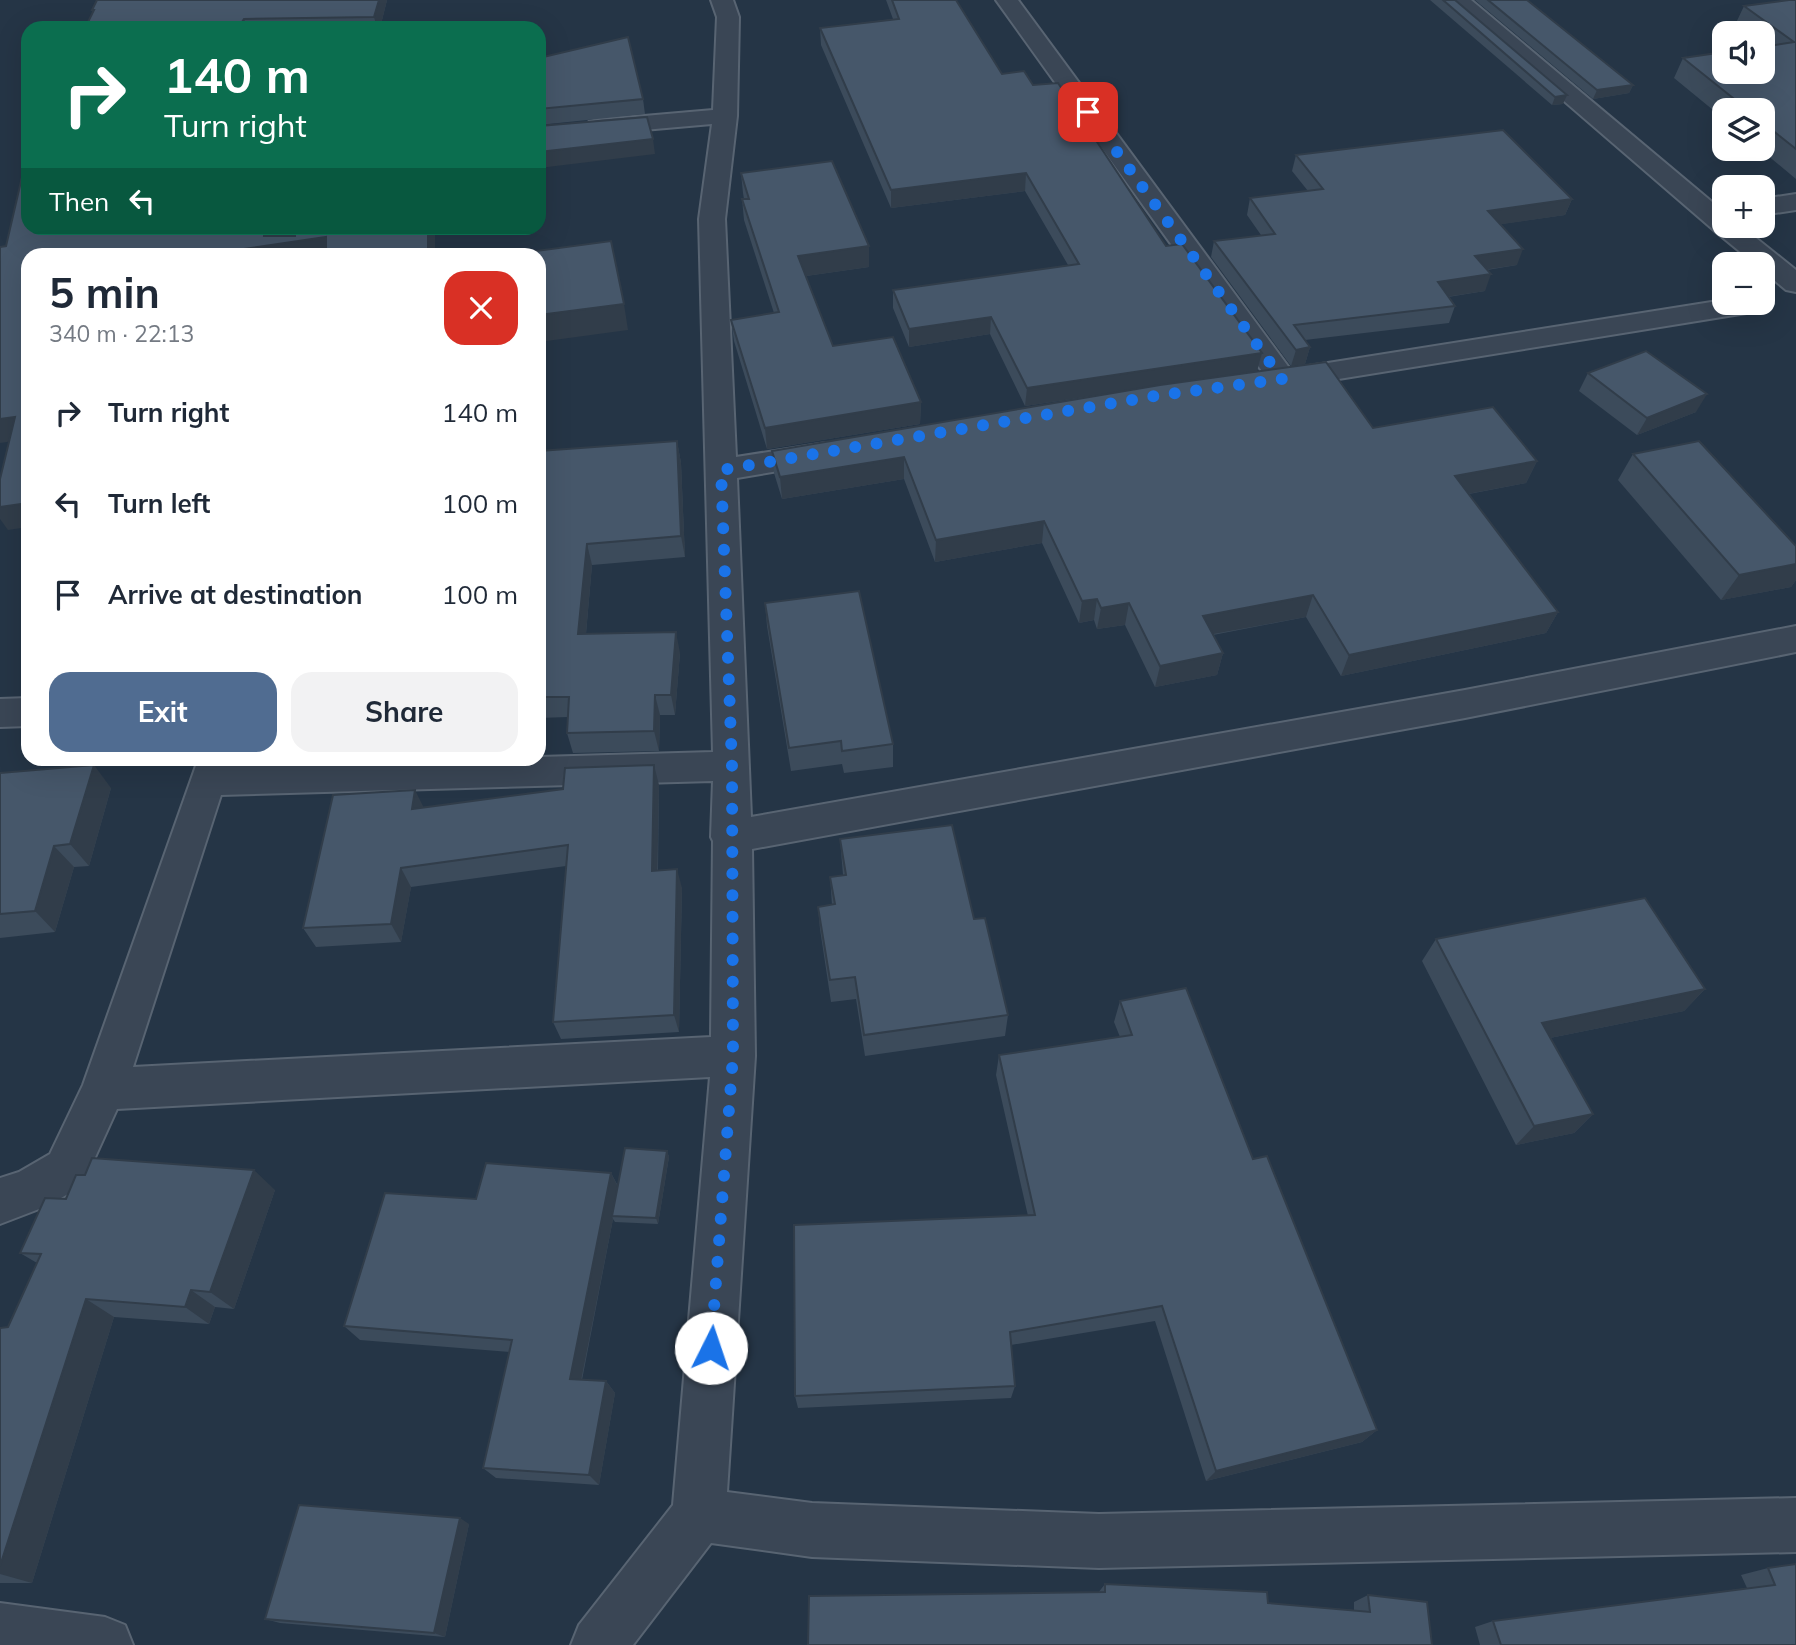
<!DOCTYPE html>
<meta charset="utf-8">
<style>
body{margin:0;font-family:Mulish,sans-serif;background:#f2f2f3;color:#1f2937;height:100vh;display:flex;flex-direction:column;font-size:26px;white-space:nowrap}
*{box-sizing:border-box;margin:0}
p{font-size:23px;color:#747a83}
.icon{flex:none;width:38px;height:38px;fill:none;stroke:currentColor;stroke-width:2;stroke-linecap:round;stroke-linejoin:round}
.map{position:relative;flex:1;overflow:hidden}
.panel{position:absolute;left:21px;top:248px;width:525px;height:518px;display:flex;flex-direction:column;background:#fff;border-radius:21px;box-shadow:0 7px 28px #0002}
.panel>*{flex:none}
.top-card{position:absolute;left:21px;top:21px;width:525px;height:214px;border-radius:21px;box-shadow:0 7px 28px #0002;background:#0b6e4f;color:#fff;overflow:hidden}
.fabs{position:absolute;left:1712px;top:21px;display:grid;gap:14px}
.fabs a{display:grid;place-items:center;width:63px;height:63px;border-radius:14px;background:#fff;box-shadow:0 7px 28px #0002;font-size:35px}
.pin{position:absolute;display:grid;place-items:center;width:60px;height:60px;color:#fff;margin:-30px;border-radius:14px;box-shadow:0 4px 10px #0006}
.me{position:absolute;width:77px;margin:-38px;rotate:4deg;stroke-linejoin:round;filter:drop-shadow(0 0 5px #0008)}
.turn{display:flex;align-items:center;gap:24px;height:147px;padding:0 28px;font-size:32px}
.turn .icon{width:91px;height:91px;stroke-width:2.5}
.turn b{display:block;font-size:49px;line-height:60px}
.then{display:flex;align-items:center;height:66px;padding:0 28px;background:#0003;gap:14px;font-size:26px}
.round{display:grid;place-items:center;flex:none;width:74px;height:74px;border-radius:21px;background:#f2f2f3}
.headline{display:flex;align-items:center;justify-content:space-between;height:119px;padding:0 28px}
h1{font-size:42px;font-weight:700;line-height:52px}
.button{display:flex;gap:14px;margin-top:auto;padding:14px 28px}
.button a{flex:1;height:80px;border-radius:21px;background:#506c91;color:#fff;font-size:28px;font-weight:700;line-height:80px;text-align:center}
.button a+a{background:#f2f2f3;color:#1f2937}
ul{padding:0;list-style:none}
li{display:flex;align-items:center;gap:21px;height:91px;padding:0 28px}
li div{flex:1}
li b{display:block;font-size:26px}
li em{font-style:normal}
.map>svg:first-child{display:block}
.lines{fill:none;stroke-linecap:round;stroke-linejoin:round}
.minor-casing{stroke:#586472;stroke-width:4}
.minor{fill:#3a4655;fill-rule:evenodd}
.wall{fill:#3c4b5b}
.shaded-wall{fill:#313d4a}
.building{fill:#46576a;stroke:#313d4a;stroke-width:2}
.route{stroke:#1a73e8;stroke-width:12;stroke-dasharray:0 21.6}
</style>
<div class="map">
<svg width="1796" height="1645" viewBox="0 0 1796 1645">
<rect width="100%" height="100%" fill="#253546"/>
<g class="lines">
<g class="minor-casing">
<g id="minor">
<path d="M711 0H733L739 17 737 116 725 219 736 457 826 443 837 446 841 453 837 460 826 463 737 478 751 817 1465 690 1796 626V652L1465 718 752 849 755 1056 727 1492 812 1503 1099 1514 1796 1498V1552L1099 1568 812 1557 711 1543 633 1645H571L579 1625 673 1505 710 1077 117 1109 82 1186 47 1206 0 1224V1178L19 1172 50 1154 83 1085 198 760H234L232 765 539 760V757L713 752 699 219 712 124 598 134 589 132 586 127 589 122 598 120 713 110 717 17ZM713 781 711 837 713 841 711 1037 133 1067 221 795Z"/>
<polygon points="996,0 1018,0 1290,369 1724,300 1724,303 1762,303 1762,295 1769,297 1773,303 1769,309 1759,311 1283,388 1272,385"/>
<polygon points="1447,0 1471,0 1724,212 1724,226 1741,226 1796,270 1796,292 1786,290 1762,270 1762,264 1755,264 1716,232"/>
<polygon points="1796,194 1796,210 1762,215 1762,199"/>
<rect x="275" y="228" width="26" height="28"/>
<polygon points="28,698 28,726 0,727 0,699"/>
<polygon points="0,1603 105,1617 125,1625 133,1645 0,1645"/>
</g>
</g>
<use href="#minor" class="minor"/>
</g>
<g class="wall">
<polygon points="387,0 380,28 85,28 93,13 92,10"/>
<polygon points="886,0 956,0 1002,74 1033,85 1166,246 1262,353 1257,371 1197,380 1373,428 1537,461 1526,483 1469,494 1558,612 1546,633 1341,676 1306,617 1213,635 1223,653 1217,675 1155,687 1125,625 1097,629 1094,620 1079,623 1042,543 935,562 904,479 782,499 774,473 772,451 1134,390 1025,406 990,334 909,347 893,308 893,290 1068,265 1025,191 891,208 821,45 820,28 893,19"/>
<polygon points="1430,0 1455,0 1563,104 1552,105"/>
<polygon points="1475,0 1527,0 1633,85 1629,93 1593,99"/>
<polygon points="1796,0 1796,179 1760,149 1762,149 1762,110 1724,110 1724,119 1674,78 1683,58 1763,47 1762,46 1762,33 1745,33 1735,25 1744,6"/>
<polygon points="539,58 643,99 645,114 539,125"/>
<polygon points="1296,155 1572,199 1565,215 1501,224 1517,265 1487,270 1485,291 1448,297 1455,306 1449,323 1305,340 1310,347 1305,364 1291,366 1211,257 1214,241 1261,235 1247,215 1250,198 1308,191 1292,171"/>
<polygon points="741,173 869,246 869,267 806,276 833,346 921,402 920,424 767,449 734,341 731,320 774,313 744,220 742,199 744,199 743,193"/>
<polygon points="1588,373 1696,412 1637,435 1579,391"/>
<polygon points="677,441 681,463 685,557 592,565 586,634 680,653 675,715 660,715 659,751 573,753 567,733 568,717 539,718 539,451"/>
<polygon points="1633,454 1796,546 1796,580 1791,587 1721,600 1618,480"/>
<polygon points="765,603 893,744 893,767 844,773 842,764 791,771 767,626"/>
<polygon points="0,773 111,788 89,866 74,867 55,932 0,938"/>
<polygon points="659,785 658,870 682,888 679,1032 561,1039 553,1022 566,866 411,887 401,942 316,947 303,928 424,808"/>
<polygon points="840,839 974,919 1008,1015 1005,1036 865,1056 856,999 831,1002 820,929 818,907 832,905 830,877 843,875"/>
<polygon points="1436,939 1705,989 1684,1011 1550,1038 1593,1114 1574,1133 1516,1145 1422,961"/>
<polygon points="1120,1001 1253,1159 1377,1430 1362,1442 1206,1481 1155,1321 1011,1345 1015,1386 1011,1398 798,1408 795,1396 1028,1216 996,1075 999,1055 1120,1037 1114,1022"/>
<polygon points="667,1151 669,1157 658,1224 615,1222 613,1219 582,1380 606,1381 615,1393 599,1485 496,1478 483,1468 510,1352 360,1340 344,1326 476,1199 611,1173 618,1186"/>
<polygon points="275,1190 234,1309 215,1307 209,1324 114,1317 32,1583 0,1583 0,1328 8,1327 37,1263 20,1253 66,1199"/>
<polygon points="469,1524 445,1637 280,1623 265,1619"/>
<polygon points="1796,1564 1796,1645 1480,1645 1475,1627 1493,1621 1747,1588 1741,1575 1768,1568"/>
<polygon points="1105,1584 1268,1603 1354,1610 1354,1602 1368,1595 1432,1645 1098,1593"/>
</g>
<g class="shaded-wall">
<polygon points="379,0 387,0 380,28 377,28 374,17"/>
<polygon points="244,19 248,28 238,28"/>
<polygon points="1633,85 1629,93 1593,99 1597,90"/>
<polygon points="1567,95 1563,104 1552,105 1555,97"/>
<polygon points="539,109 542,123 539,125"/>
<polygon points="653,139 655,154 539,168 539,152"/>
<polygon points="1026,173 1025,191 891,208 891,190"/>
<polygon points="1572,199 1565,215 1482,227 1488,211"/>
<polygon points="265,228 273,228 273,244 326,237 333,256 195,256 264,236"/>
<rect x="428" y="228" width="7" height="28"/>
<polygon points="869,246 869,267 799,277 798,256"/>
<polygon points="1523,249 1517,265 1469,272 1475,256"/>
<polygon points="1491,274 1485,291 1432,299 1438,282"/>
<polygon points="624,304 628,330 539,342 539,315"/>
<polygon points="991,317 990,334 909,347 909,329"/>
<polygon points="1310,347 1305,364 1291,366 1296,350"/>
<polygon points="1262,353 1257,371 1025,406 1027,388"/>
<polygon points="1707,394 1696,412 1637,435 1647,418"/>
<polygon points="921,402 920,424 767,449 765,428"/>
<polygon points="15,417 28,439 0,443 0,419"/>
<polygon points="677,441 681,463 685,557 681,536"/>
<polygon points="904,457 904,479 782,499 780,477"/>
<polygon points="1537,461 1526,483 1446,498 1455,476"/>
<polygon points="28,503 28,527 8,530 0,519 0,507"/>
<polygon points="1044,521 1042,543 935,562 936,540"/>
<polygon points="587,544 592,565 584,655 578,634"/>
<polygon points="1796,564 1796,580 1791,587 1721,600 1739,575"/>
<polygon points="1313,595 1306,617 1197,637 1203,616"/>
<polygon points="1097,599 1094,620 1079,623 1082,601"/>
<polygon points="1129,603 1125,625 1097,629 1101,608"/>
<polygon points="1558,612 1546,633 1341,676 1349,655"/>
<polygon points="676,632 680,653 675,715 671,695"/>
<polygon points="1223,653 1217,675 1155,687 1160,666"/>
<polygon points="655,695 660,715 659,751 654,731"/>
<polygon points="94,765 111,788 89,866 70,844"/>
<polygon points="654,765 659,785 657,890 652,871"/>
<polygon points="415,790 425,810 412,809"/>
<polygon points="54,846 74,867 55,932 35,911"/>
<polygon points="401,868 411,887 401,942 391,924"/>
<polygon points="677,869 682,888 679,1032 674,1015"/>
<polygon points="1705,989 1684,1011 1525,1043 1542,1023"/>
<polygon points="1593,1114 1574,1133 1516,1145 1534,1126"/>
<polygon points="667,1151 669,1157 658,1224 656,1218"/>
<polygon points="254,1170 275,1190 234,1309 210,1292"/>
<polygon points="611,1173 619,1189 612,1216 613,1219 579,1391 570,1379"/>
<polygon points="191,1290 215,1307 209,1324 185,1307"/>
<polygon points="86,1299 114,1317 32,1583 0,1574 0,1566"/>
<polygon points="606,1381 615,1393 599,1485 589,1475"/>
<polygon points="1377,1430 1362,1442 1206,1481 1216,1471"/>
<polygon points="460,1518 469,1524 445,1637 434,1633"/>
</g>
<g class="building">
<polygon points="97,0 379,0 374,17 244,19 238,28 85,28 94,10 92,10"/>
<polygon points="892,0 956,0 1002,74 1024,71 1033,85 1058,83 1166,246 1182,244 1262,353 1027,388 991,317 909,329 893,290 1079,264 1026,173 891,190 820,28 899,19"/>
<polygon points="1443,0 1455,0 1567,95 1555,97"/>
<polygon points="1488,0 1527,0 1633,85 1597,90"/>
<polygon points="1789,0 1796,0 1796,149 1762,122 1762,110 1748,110 1683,58 1724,52 1724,72 1762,72 1762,47 1794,42 1744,6"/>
<polygon points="628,37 643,99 539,109 539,58"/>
<polygon points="647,117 653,139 539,152 539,126"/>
<polygon points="1503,130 1572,199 1488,211 1523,249 1475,256 1491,274 1438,282 1455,306 1294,325 1310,347 1296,350 1214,241 1275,234 1250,198 1323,189 1296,155"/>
<polygon points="832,161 869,246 798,256 833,346 893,337 921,402 765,428 731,320 779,312 742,199 749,199 741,173"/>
<polygon points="25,164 28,164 28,228 265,228 264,236 295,236 295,228 428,228 428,256 326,256 326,237 195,256 28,256 28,503 0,507 0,479 15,417 0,419 0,247 6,246"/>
<polygon points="611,241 624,304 539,315 539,256 499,256"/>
<polygon points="1646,351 1707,394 1647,418 1588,373"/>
<polygon points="1326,362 1373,428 1493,407 1537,461 1455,476 1558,612 1349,655 1313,595 1203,616 1223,653 1160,666 1129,603 1101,608 1097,599 1082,601 1044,521 936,540 904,457 780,477 772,451 1160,385"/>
<polygon points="677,441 681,536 587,544 578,634 676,632 671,695 655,695 654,731 567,733 569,697 539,697 539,451"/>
<polygon points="1699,441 1796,546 1796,564 1739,575 1633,454"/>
<polygon points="859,591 893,744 842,751 841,741 789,748 765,603"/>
<polygon points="94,765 70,844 54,846 35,911 0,914 0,773"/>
<polygon points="654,765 652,871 677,869 674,1015 553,1022 568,845 401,868 391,924 303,928 333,795 415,790 412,809 563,789 565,768"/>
<polygon points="952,825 974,919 985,918 1008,1015 864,1035 855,977 830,980 818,907 835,904 830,877 846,875 840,839"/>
<polygon points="1645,898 1705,989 1542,1023 1593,1114 1534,1126 1436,939"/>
<polygon points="1186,988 1253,1159 1267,1156 1377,1430 1216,1471 1162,1306 1010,1332 1015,1386 795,1396 794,1225 1035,1215 999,1055 1132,1035 1120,1001"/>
<polygon points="625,1148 667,1151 656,1218 612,1216"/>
<polygon points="92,1158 254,1170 210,1292 191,1290 185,1307 86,1299 0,1566 0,1328 8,1327 41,1254 20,1253 45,1198 66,1199 76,1175 85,1175"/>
<polygon points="486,1163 611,1173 570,1379 606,1381 589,1475 483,1468 512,1340 344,1326 385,1193 476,1199"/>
<polygon points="299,1505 460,1518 434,1633 265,1619"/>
<polygon points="1796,1564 1796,1645 1501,1645 1493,1621 1775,1585 1768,1568"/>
<polygon points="1105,1584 1267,1592 1268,1603 1370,1612 1368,1595 1427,1602 1432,1645 808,1645 809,1596 1105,1592"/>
</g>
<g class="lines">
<polyline class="route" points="711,1348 733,1056 732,766 721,470 1155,396 1282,379 1088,112"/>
</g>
</svg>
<div class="fabs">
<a><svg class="icon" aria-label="sound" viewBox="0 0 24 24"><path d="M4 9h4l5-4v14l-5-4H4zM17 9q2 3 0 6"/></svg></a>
<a><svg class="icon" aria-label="layers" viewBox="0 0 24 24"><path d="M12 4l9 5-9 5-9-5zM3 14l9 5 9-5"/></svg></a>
<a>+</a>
<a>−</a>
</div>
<div class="pin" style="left:1088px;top:112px;background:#d93025"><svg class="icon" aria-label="arrive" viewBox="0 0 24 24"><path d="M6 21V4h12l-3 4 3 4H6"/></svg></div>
<svg class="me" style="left:711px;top:1348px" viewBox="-20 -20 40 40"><circle r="19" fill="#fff"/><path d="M0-13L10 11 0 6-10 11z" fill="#1a73e8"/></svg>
<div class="top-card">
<div class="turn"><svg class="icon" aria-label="right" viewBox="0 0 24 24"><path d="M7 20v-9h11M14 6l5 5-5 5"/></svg><div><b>140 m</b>Turn right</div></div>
<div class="then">Then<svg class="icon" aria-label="left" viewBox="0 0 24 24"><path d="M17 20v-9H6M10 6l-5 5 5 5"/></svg></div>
</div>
<section class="panel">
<div class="headline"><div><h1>5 min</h1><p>340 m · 22:13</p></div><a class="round" style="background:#d93025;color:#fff"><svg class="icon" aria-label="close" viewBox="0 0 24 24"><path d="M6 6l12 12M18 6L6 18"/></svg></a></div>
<ul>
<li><svg class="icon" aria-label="right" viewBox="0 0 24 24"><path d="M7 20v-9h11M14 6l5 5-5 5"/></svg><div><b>Turn right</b></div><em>140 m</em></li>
<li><svg class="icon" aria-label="left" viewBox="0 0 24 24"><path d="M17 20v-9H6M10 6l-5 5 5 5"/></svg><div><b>Turn left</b></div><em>100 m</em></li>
<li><svg class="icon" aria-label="arrive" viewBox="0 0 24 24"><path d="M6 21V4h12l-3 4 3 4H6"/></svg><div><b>Arrive at destination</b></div><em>100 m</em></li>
</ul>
<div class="button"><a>Exit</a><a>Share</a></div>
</section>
</div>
